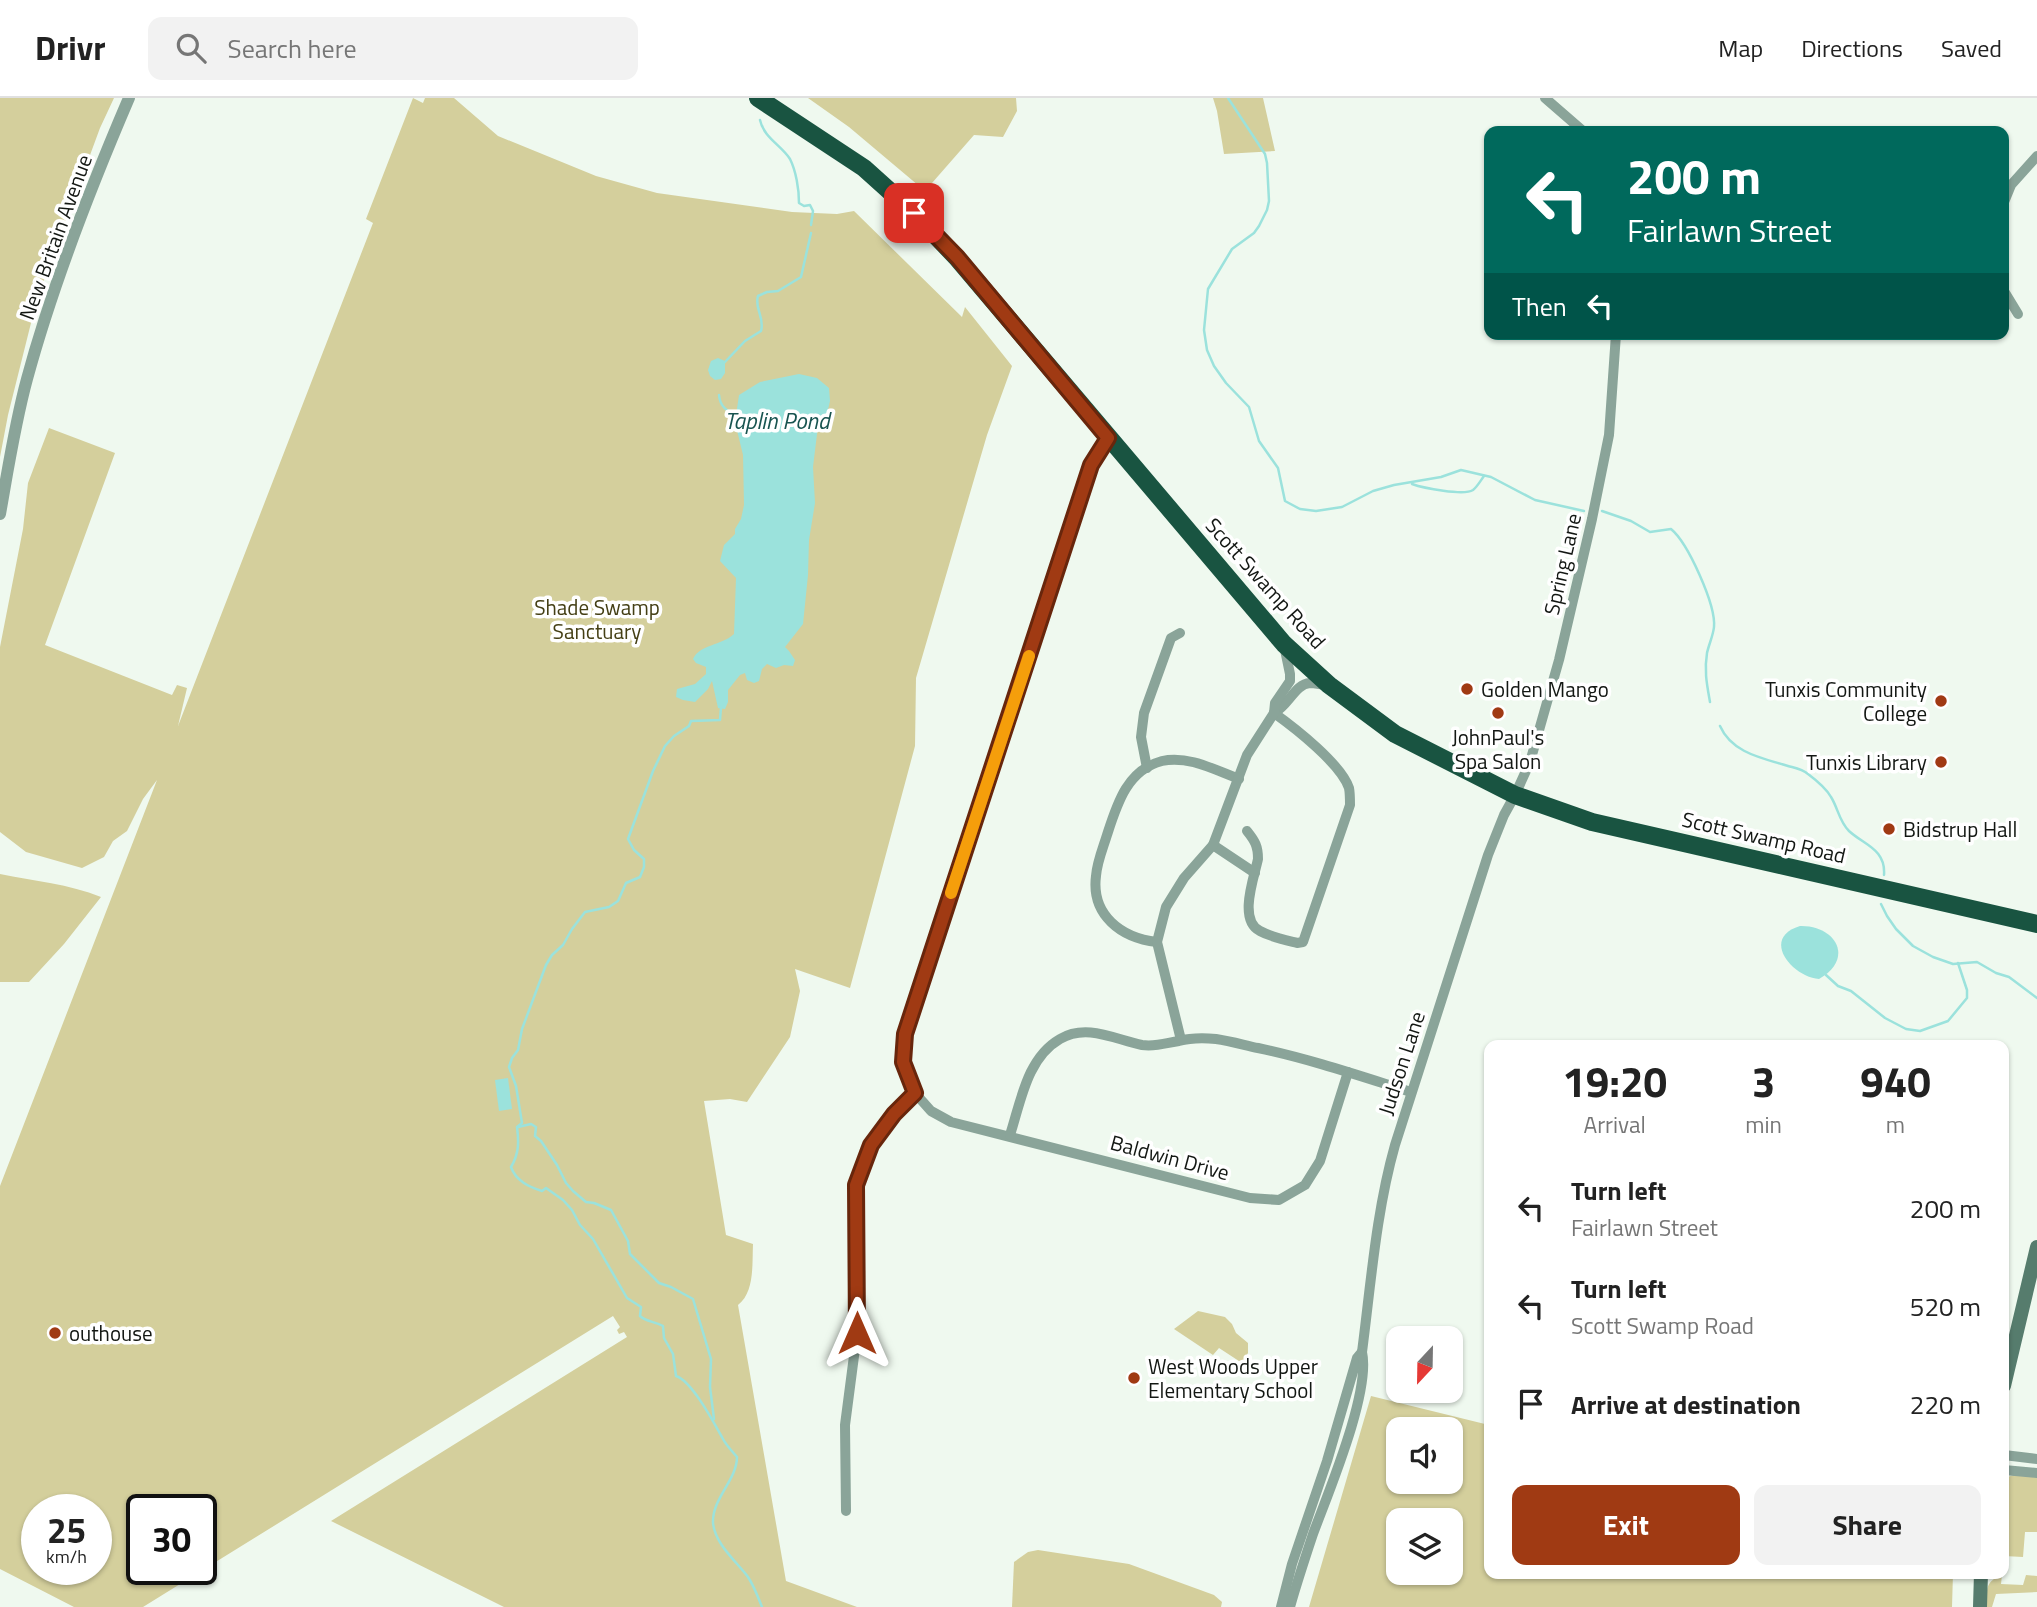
<!DOCTYPE html>
<style>
body{margin:0;font-family:"Titillium Web",sans-serif;background:#f2f2f2;color:#222;height:100vh;display:flex;flex-direction:column;font-size:26px;white-space:nowrap}
*{box-sizing:border-box;margin:0}
p{font-size:23px;color:#767676}
.icon{flex:none;width:38px;height:38px;fill:none;stroke:currentColor;stroke-width:2;stroke-linecap:round;stroke-linejoin:round}
.map{position:relative;flex:1;overflow:hidden}
.sheet{position:absolute;left:1484px;top:942px;width:525px;height:539px;display:flex;flex-direction:column;background:#fff;border-radius:14px;box-shadow:0 2px 5px #0004}
.sheet>*{flex:none}
.guide{position:absolute;left:1484px;top:28px;width:525px;height:214px;border-radius:14px;box-shadow:0 2px 5px #0004;background:#00695c;color:#fff;overflow:hidden}
.needle{width:46px;rotate:202deg}
.tools{position:absolute;left:1386px;top:1228px;display:grid;gap:14px}
.tools a{display:grid;place-items:center;width:77px;height:77px;border-radius:14px;background:#fff;box-shadow:0 2px 5px #0004;font-size:35px}
.speed{position:absolute;left:21px;top:1396px;display:flex;gap:14px;font-size:35px;font-weight:700;text-align:center}
.speed>*{display:grid;place-content:center;width:91px;height:91px;border-radius:50%;background:#fff;box-shadow:0 2px 5px #0004;line-height:1}
.speed small{font-size:18px;font-weight:400}
.speed .limit{border:4px solid #111;border-radius:10px;background:#fff;color:#111}
.pin{position:absolute;display:grid;place-items:center;width:60px;height:60px;color:#fff;margin:-30px;border-radius:14px;box-shadow:0 4px 10px #0006}
.me{position:absolute;width:77px;margin:-38px;rotate:0deg;stroke-linejoin:round;filter:drop-shadow(0 0 5px #0008)}
.turn{display:flex;align-items:center;gap:24px;height:147px;padding:0 28px;font-size:32px}
.turn .icon{width:91px;height:91px;stroke-width:2.5}
.turn b{display:block;font-size:49px;line-height:60px}
.then{display:flex;align-items:center;height:66px;padding:0 28px;background:#0003;gap:14px;font-size:26px}
.eta{display:flex;justify-content:space-evenly;align-items:center;height:119px;text-align:center}
.eta b{font-size:42px;font-weight:700;line-height:49px}
.action{display:flex;gap:14px;margin-top:auto;padding:14px 28px}
.action a{flex:1;height:80px;border-radius:14px;background:#a03a13;color:#fff;font-size:28px;font-weight:700;line-height:80px;text-align:center}
.action a+a{background:#f2f2f2;color:#222}
ul{padding:0;list-style:none}
li{display:flex;align-items:center;gap:21px;height:98px;padding:0 28px}
li div{flex:1}
li b{display:block;font-size:26px}
li em{font-style:normal}
header{display:flex;align-items:center;gap:42px;box-sizing:border-box;height:98px;padding:0 35px;background:#fff;border-bottom:2px solid #e0e0e0}
header strong{font-size:33px}
nav{display:flex;gap:38px;margin-inline-start:auto;font-size:24px}
.search{width:490px;height:63px;background:#f2f2f2;display:flex;align-items:center;gap:18px;box-sizing:border-box;padding:0 24px;border-radius:14px;color:#767676;font-size:26px}
.map>svg:first-child{display:block}
.green{fill:#d4cf9c;fill-rule:evenodd}
.water{fill:#9be2dc}
.lines{fill:none;stroke-linecap:round;stroke-linejoin:round}
.stream{stroke:#9be2dc;stroke-width:2.5}
.minor{stroke:#8aa499;stroke-width:10}
.tertiary{stroke:#8aa499;stroke-width:12}
.secondary{stroke:#567c6d;stroke-width:14}
.trunk{stroke:#195441;stroke-width:18}
.route-casing{stroke:#68260c;stroke-width:18}
.route{stroke:#a03a13;stroke-width:12}
.slow{stroke:#f59e0b;stroke-width:12}
.poi-dot{fill:#a03a13;stroke:#fff;stroke-width:2.5}
.labels{text-anchor:middle;dominant-baseline:central;stroke-width:7;stroke-linejoin:round;paint-order:stroke}
.street-label{font-size:21px;fill:#131713;stroke:#fff}
.park-label{font-size:21px;fill:#443f15;stroke:#fff}
.poi-label{font-size:21px;fill:#131713;stroke:#fff;text-anchor:start}
.water-label{font-size:23px;font-style:italic;fill:#185450;stroke:#fff}
</style>
<header>
<strong>Drivr</strong>
<div class="search"><svg class="icon" aria-label="search" viewBox="0 0 24 24"><circle cx="10" cy="10" r="6"/><path d="M15 15l6 6"/></svg>Search here</div>
<nav><a>Map</a><a>Directions</a><a>Saved</a></nav>
</header>
<div class="map">
<svg width="2037" height="1509" viewBox="0 0 2037 1509">
<rect width="100%" height="100%" fill="#eff9ef"/>
<g class="green">
<polygon points="0,0 114,0 100,30 37,201 8,317 0,359"/>
<path d="M413 0 423 5 425 0H454L498 38 596 78 657 95 792 114 837 116 854 113 962 219 965 209 1012 268 987 337 916 580 915 648 850 890 795 871 800 893 790 939 747 1004 730 1001 704 1003 726 1137 753 1146C752 1165 755 1194 738 1207L786 1483 857 1509H504L331 1423 627 1239 624 1234 619 1236 617 1232 620 1229 613 1218 143 1509H74L0 1471V1088L157 682 143 701 127 733 113 743 104 759 82 770 26 754 0 734V549L23 431 28 385 49 330 115 355 45 547 172 597 177 587 187 590 178 628 373 125 366 121ZM37 1412H96V1472H37ZM142 1412H201V1472H142Z"/>
<polygon points="808,0 1016,0 1017,13 1003,39 974,37 925,93 849,29"/>
<polygon points="1213,0 1263,0 1275,53 1224,56 1217,13"/>
<path d="M0 776C34 783 69 786 101 799L64 846 29 884H0Z"/>
<polygon points="1198,1213 1225,1219 1232,1226 1236,1235 1248,1245 1248,1255 1242,1265 1219,1250 1213,1257 1174,1231"/>
<path d="M1371 1298 1489 1327V1475H1953L1952 1509H1309ZM1398 1332H1451V1384H1398ZM1398 1423H1451V1475H1398Z"/>
<polygon points="2014,1377 2037,1378 2037,1434 2025,1434 2023,1459 2004,1458 2004,1380"/>
<polygon points="1038,1452 1129,1466 1214,1497 1222,1504 1221,1509 1012,1509 1014,1464 1028,1454"/>
<path d="M2002 1477 2001 1486 2023 1487 2026 1477 2037 1478V1494L1996 1496 1992 1509H1987C1987 1492 1984 1484 2002 1477Z"/>
</g>
<g class="water">
<polygon points="718,260 725,263 725,275 721,281 715,282 710,278 708,272 711,263"/>
<path d="M799 276 817 280 829 290 830 303 827 316 818 328 813 369 815 405 809 442 808 477 803 526 785 549 789 553 795 562 793 568 784 567 776 570 767 566 762 571 759 583 754 585 747 582 745 575 740 577 728 592V604L725 611 718 610 712 583 708 591 695 604 683 602 676 599 677 591 695 586 706 576V569L696 565 693 561C700 546 721 548 734 536L736 480 720 463 724 447 735 436V431L741 421 744 407 743 357 735 324 739 297 760 284Z"/>
<path d="M1800 828C1836 827 1855 861 1819 881 1792 879 1760 840 1800 828Z"/>
<polygon points="508,980 512,1011 499,1013 495,982"/>
</g>
<g class="lines">
<g class="stream">
<polyline points="1228,0 1265,56 1267,65 1269,103 1267,112 1259,128 1254,135 1232,151 1208,191 1204,232 1207,252 1214,268 1226,285 1249,309 1259,343 1278,370 1285,403 1300,411 1316,413 1342,409 1373,393 1394,387 1441,379 1461,372 1491,379 1535,402 1584,413"/>
<path d="M760 22C764 40 781 47 790 61 796 73 799 91 799 105L804 108 810 107 813 113 811 127"/>
<path d="M724 265 745 243 761 233C765 219 754 211 758 198L767 194 778 193 801 179 811 135"/>
<path d="M719 297C720 309 727 313 737 318"/>
<path d="M1412 386C1423 390 1464 398 1473 392 1477 389 1481 382 1484 378"/>
<path d="M1602 413 1631 423 1650 434 1671 431C1688 445 1716 507 1714 529 1713 538 1709 546 1707 555 1704 573 1707 587 1710 604"/>
<path d="M721 609 720 622 691 623 689 628 674 638 665 648 653 673 628 741 634 752 644 761V769L640 779 626 785 618 803 609 809 585 814 572 831 563 847 552 857 546 867 522 931 518 952 512 960 509 969 516 988 522 1025 517 1029C519 1044 519 1056 511 1069 516 1083 529 1089 542 1093L546 1090 563 1102 572 1112 580 1127 593 1141 627 1200 641 1209 640 1218C646 1224 654 1223 663 1228L664 1240 673 1256 676 1278C692 1283 714 1325 723 1341 726 1347 732 1353 737 1359 737 1382 712 1400 713 1425 715 1446 736 1463 748 1479 754 1488 758 1499 762 1509"/>
<path d="M1720 628C1732 655 1762 660 1788 668 1795 670 1802 671 1808 676 1816 682 1826 690 1831 699 1838 710 1839 723 1849 733 1864 747 1886 751 1884 777"/>
<polyline points="1881,806 1887,818 1896,831 1913,848 1933,859 1953,866 1977,864 1996,875 2009,879 2037,900"/>
<polyline points="1826,877 1838,888 1851,893 1885,920 1906,931 1920,933 1948,923 1967,900 1967,892 1958,865"/>
<polyline points="518,1029 531,1026 536,1029 535,1038 541,1043 557,1067 566,1085 573,1093 586,1104 594,1105 611,1112 628,1143 630,1156 659,1185 671,1189 693,1201 711,1261 710,1289 714,1321"/>
</g>
<g class="minor">
<polyline points="1545,0 1583,33"/>
<polyline points="2004,104 2011,87 2037,58"/>
<polyline points="2004,193 2018,216"/>
<polyline points="1108,340 1091,367 905,936 903,964 915,995 931,1013 951,1024 1250,1100 1279,1102 1305,1087 1320,1063 1348,974"/>
<path d="M1274 615C1289 607 1295 586 1310 585 1316 585 1322 587 1328 587"/>
<polyline points="1147,670 1141,639 1144,615 1171,540 1180,535"/>
<path d="M1247 733C1255 743 1258 748 1258 761 1254 780 1238 822 1260 833 1271 839 1285 842 1297 845L1303 844 1350 707C1350 701 1350 695 1349 690 1341 666 1295 630 1274 615"/>
<polyline points="1213,747 1255,775"/>
<path d="M1157 844C1121 840 1091 817 1096 778 1097 764 1103 750 1107 737 1117 706 1127 672 1162 663 1188 657 1215 672 1239 681"/>
<polyline points="1181,942 1157,844 1166,809 1184,780 1213,747 1247,657 1274,615 1275,605 1290,583 1290,576 1284,547"/>
<path d="M1010 1037C1021 1003 1027 960 1060 941 1087 925 1116 942 1142 947 1156 949 1166 945 1179 943 1190 940 1205 940 1216 941 1230 943 1244 947 1258 950 1310 961 1360 978 1411 994"/>
<polyline points="2004,1357 2037,1361"/>
<polyline points="2004,1372 2037,1375"/>
<polyline points="846,1413 845,1327 857,1235 856,1087 871,1047 894,1016 915,995"/>
<polyline points="1281,1509 1292,1466 1327,1363 1357,1260 1362,1254"/>
<path d="M1290 1509C1297 1484 1305 1460 1313 1436 1328 1395 1371 1294 1362 1254 1371 1185 1376 1114 1395 1047L1488 757 1504 717 1515 697 1530 664 1559 562 1592 421 1609 337 1616 236"/>
</g>
<path class="tertiary" d="M0 416C8 371 15 325 27 281 53 185 90 91 129 0"/>
<g class="secondary">
<polyline points="2004,1288 2037,1149"/>
<polyline points="1980,1509 1981,1475"/>
</g>
<polyline class="trunk" points="758,0 864,70 914,115 956,159 1284,546 1329,587 1395,636 1515,697 1592,724 2037,826"/>
</g>
<g class="lines">
<g class="route-casing">
<polyline id="route" points="857,1235 856,1087 871,1047 894,1016 915,995 903,964 905,936 1091,367 1108,340 957,159 914,115"/>
</g>
<use href="#route" class="route"/>
<polyline class="slow" points="951,795 1029,558"/>
</g>
<g class="poi-dot">
<circle cx="1467" cy="591" r="7"/>
<circle cx="1941" cy="603" r="7"/>
<circle cx="1498" cy="615" r="7"/>
<circle cx="1941" cy="664" r="7"/>
<circle cx="1889" cy="731" r="7"/>
<circle cx="55" cy="1235" r="7"/>
<circle cx="1134" cy="1280" r="7"/>
</g>
<g class="labels">
<g class="street-label">
<text transform="translate(55 139) rotate(-70)">New Britain Avenue</text>
<text transform="translate(1562 466) rotate(-77)">Spring Lane</text>
<text transform="translate(1266 485) rotate(48)">Scott Swamp Road</text>
<text transform="translate(1764 739) rotate(13)">Scott Swamp Road</text>
<text transform="translate(1401 965) rotate(-72)">Judson Lane</text>
<text transform="translate(1170 1059) rotate(15)">Baldwin Drive</text>
</g>
<g class="park-label">
<text x="597" y="509">Shade Swamp<tspan x="597" dy="24">Sanctuary</tspan></text>
</g>
<g class="poi-label">
<text x="1481" y="591">Golden Mango</text>
<text x="1927" y="591" text-anchor="end">Tunxis Community<tspan x="1927" dy="24">College</tspan></text>
<text x="1498" y="639" text-anchor="middle">JohnPaul's<tspan x="1498" dy="24">Spa Salon</tspan></text>
<text x="1927" y="664" text-anchor="end">Tunxis Library</text>
<text x="1903" y="731">Bidstrup Hall</text>
<text x="69" y="1235">outhouse</text>
<text x="1148" y="1268">West Woods Upper<tspan x="1148" dy="24">Elementary School</tspan></text>
</g>
<g class="water-label">
<text x="777" y="322">Taplin Pond</text>
</g>
</g>
</svg>
<div class="tools">
<a><svg class="needle" viewBox="-14 -14 28 28"><path d="M0-13l5 13h-10z" fill="#e53935"/><path d="M0 13l5-13h-10z" fill="#767676"/></svg></a>
<a><svg class="icon" aria-label="sound" viewBox="0 0 24 24"><path d="M4 9h4l5-4v14l-5-4H4zM17 9q2 3 0 6"/></svg></a>
<a><svg class="icon" aria-label="layers" viewBox="0 0 24 24"><path d="M12 4l9 5-9 5-9-5zM3 14l9 5 9-5"/></svg></a>
</div>
<div class="speed"><div>25<small>km/h</small></div><div class="limit">30</div></div>
<div class="pin" style="left:914px;top:115px;background:#d93025"><svg class="icon" aria-label="arrive" viewBox="0 0 24 24"><path d="M6 21V4h12l-3 4 3 4H6"/></svg></div>
<svg class="me" style="left:857px;top:1235px" viewBox="-20 -20 40 40"><path d="M0-17L14 15 0 8-14 15z" fill="#a03a13" stroke="#fff" stroke-width="4"/></svg>
<div class="guide">
<div class="turn"><svg class="icon" aria-label="left" viewBox="0 0 24 24"><path d="M17 20v-9H6M10 6l-5 5 5 5"/></svg><div><b>200 m</b>Fairlawn Street</div></div>
<div class="then">Then<svg class="icon" aria-label="left" viewBox="0 0 24 24"><path d="M17 20v-9H6M10 6l-5 5 5 5"/></svg></div>
</div>
<section class="sheet">
<div class="eta">
<div><b>19:20</b><p>Arrival</p></div>
<div><b>3</b><p>min</p></div>
<div><b>940</b><p>m</p></div>
</div>
<ul>
<li><svg class="icon" aria-label="left" viewBox="0 0 24 24"><path d="M17 20v-9H6M10 6l-5 5 5 5"/></svg><div><b>Turn left</b><p>Fairlawn Street</p></div><em>200 m</em></li>
<li><svg class="icon" aria-label="left" viewBox="0 0 24 24"><path d="M17 20v-9H6M10 6l-5 5 5 5"/></svg><div><b>Turn left</b><p>Scott Swamp Road</p></div><em>520 m</em></li>
<li><svg class="icon" aria-label="arrive" viewBox="0 0 24 24"><path d="M6 21V4h12l-3 4 3 4H6"/></svg><div><b>Arrive at destination</b></div><em>220 m</em></li>
</ul>
<div class="action"><a>Exit</a><a>Share</a></div>
</section>
</div>
